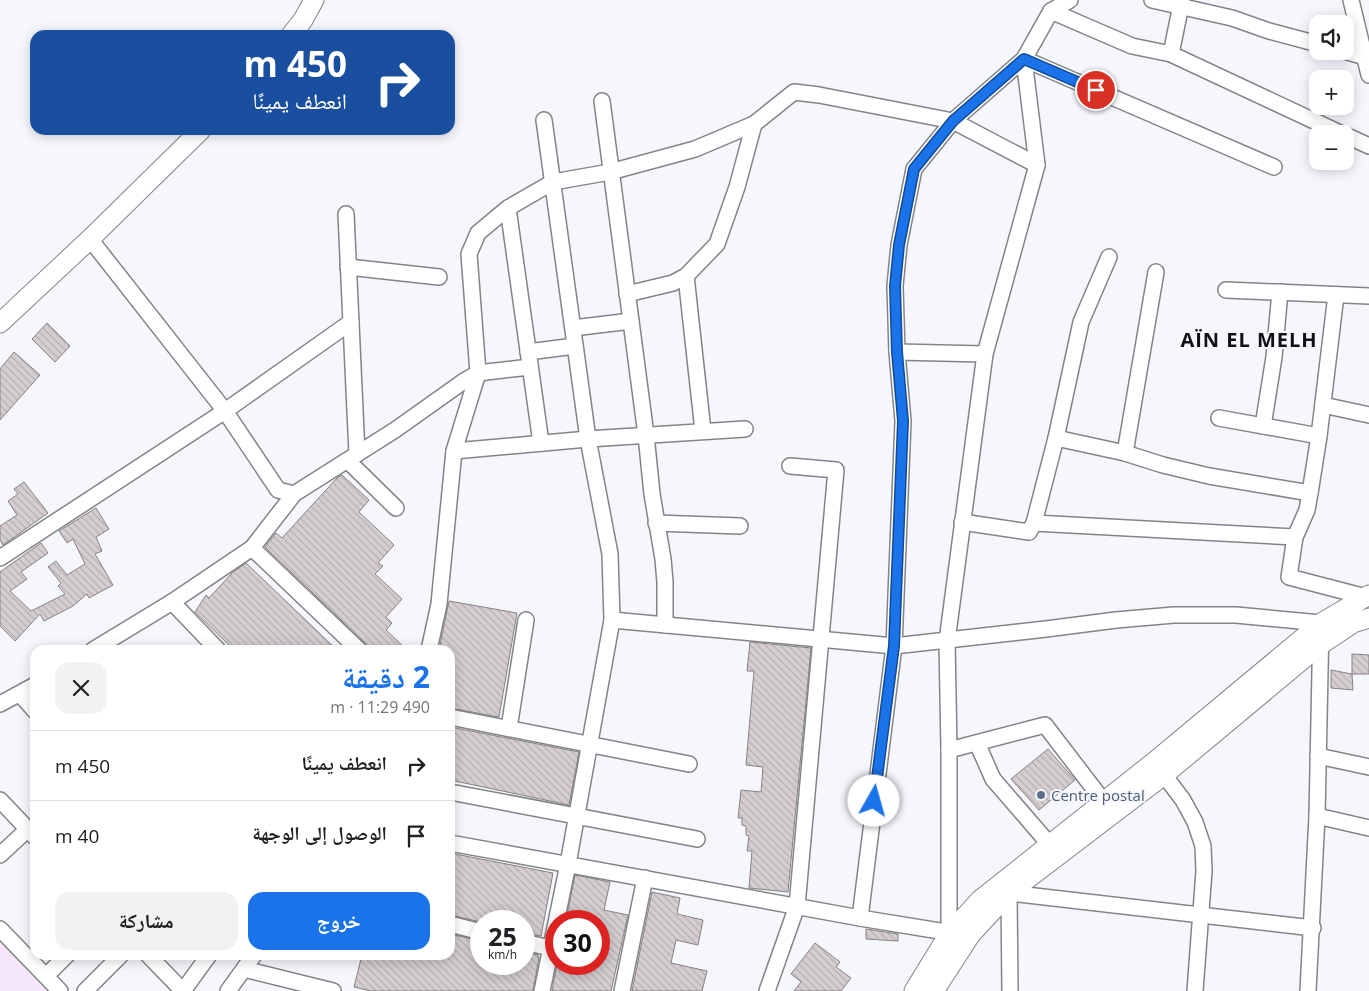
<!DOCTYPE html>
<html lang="ar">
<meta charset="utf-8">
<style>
body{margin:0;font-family:"Open Sans","Noto Naskh Arabic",sans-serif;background:#f2f2f2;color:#202124;direction:rtl;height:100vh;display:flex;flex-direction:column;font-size:19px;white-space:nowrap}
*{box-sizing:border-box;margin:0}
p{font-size:16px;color:#757577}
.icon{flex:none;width:28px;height:28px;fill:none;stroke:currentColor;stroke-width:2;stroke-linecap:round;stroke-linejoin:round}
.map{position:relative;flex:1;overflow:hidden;direction:ltr}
.drawer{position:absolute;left:30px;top:645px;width:425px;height:315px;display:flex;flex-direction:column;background:#fff;border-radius:15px;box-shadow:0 2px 12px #0003;direction:rtl}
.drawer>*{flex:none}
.guide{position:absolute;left:30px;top:30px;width:425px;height:105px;border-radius:15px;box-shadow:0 2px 12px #0003;direction:rtl;background:#1a4fa0;color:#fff;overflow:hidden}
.fabs{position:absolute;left:1309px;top:15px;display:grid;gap:10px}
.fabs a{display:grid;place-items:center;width:45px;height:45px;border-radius:10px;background:#fff;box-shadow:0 2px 12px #0003;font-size:25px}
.speed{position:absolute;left:470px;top:910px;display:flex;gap:10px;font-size:25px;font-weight:700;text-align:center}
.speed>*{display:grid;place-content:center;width:65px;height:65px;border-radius:50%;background:#fff;box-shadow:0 2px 12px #0003;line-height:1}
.speed small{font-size:12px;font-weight:400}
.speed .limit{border:8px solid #d22;background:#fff;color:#111}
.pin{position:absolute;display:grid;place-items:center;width:42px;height:42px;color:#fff;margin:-21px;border:2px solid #fff;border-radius:50%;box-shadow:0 1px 5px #0007}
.me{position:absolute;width:55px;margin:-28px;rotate:7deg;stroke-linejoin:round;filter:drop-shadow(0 0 4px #0008)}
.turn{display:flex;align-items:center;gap:18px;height:105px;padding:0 25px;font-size:22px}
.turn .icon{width:65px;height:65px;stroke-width:2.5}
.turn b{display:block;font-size:35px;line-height:42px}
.round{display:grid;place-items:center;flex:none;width:52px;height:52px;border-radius:15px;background:#f2f2f2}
.overview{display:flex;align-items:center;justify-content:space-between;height:85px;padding:0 25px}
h1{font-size:30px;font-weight:700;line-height:38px;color:#1a73e8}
.button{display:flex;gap:10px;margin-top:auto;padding:10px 25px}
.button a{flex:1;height:58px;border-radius:15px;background:#1a73e8;color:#fff;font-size:20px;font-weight:700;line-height:58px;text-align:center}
.button a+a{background:#f2f2f2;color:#202124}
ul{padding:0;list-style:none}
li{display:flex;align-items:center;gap:15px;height:70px;padding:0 25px;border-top:1px solid #e0e0e0}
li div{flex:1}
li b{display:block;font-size:19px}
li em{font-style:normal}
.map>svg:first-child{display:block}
.education{fill:#f6e7fa}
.building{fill:url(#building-back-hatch);stroke:#878183}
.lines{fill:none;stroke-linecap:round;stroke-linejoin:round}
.minor-casing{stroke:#838489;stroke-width:18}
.major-casing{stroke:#838489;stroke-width:21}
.minor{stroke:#fff;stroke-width:15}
.major{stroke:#fff;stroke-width:19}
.route-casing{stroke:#114b97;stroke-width:12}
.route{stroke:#1a73e8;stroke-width:9}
.service-dot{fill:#5c6f8a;stroke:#f5f7fc;stroke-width:2}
.labels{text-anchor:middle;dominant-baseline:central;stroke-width:4;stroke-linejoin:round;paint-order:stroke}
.service-label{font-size:15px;fill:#4e5e75;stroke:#f5f7fc;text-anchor:start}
.district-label{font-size:20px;font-weight:bold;letter-spacing:1px;fill:#111113;stroke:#f5f7fc}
</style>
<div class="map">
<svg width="1369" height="991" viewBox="0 0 1369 991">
<defs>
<pattern id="building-back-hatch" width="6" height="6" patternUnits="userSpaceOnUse" patternTransform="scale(1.25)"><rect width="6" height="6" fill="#d4ced0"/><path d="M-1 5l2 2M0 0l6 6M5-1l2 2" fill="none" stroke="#b5b0b2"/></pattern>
</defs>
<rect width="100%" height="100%" fill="#f5f7fc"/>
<polygon class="education" points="0,939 51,991 0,991"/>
<g class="building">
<polygon points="47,323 70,346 55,362 32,339"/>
<polygon points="14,352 40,375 0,420 0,369"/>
<polygon points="342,475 369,500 359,512 394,545 378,563 383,566 375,574 402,599 386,617 392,623 386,630 407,650 369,650 365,643 265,547 276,533 282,538 337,478"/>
<polygon points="24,482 48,513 3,545 0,540 0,526 17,515 8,501 18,494 14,489"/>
<polygon points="96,508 109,529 96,537 102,551 95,554 113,585 89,598 87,594 73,606 44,621 40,614 15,641 0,626 0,572 41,543 48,553 21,572 27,579 10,591 31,611 65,594 58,586 61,583 48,567 56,561 67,575 85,564 73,539 67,543 59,531"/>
<polygon points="246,563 337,650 234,650 195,612 206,595 209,598 232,573"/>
<polygon points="449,601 517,613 499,717 450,708 450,650 439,650"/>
<polygon points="750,642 811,648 788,892 749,888 752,851 747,851 749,836 746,835 746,826 742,825 742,818 738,818 741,790 761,792 763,767 746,765 754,671 747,671"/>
<polygon points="1352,654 1369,655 1369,674 1352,674"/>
<polygon points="1331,670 1352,674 1353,690 1331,688"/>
<polygon points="450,727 579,752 569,805 450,780"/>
<polygon points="1048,749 1075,780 1039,810 1011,779"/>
<polygon points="450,853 553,873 541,936 524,933 524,921 481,922 450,915"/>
<polygon points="575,875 610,882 604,910 628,915 611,991 552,991 557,964 599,964 599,921 566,921"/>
<polygon points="652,892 680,898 677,914 703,920 698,945 676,940 671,963 707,971 702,991 632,991"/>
<polygon points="866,929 898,934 898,941 866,939"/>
<polygon points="450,934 481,941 481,964 524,964 524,952 538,955 538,957 539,957 533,991 371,991 354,987 362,955 379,955 397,959 398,955 450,955"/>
<polygon points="815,943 840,962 836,967 851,978 841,991 794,991 801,982 791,974"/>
</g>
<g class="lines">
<g class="minor-casing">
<g id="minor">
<polyline points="1152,0 1232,18 1269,31 1318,44"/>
<polyline points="1351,0 1369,75"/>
<polyline points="1051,11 1132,46 1171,54 1342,134"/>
<polyline points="1344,51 1369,58"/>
<polyline points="1171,54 1182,0"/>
<polyline points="1024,59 1274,167"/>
<polyline points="602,101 646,435 652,494 663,559 665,582 665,625"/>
<polyline points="1345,135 1369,146"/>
<polyline points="508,208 541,443"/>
<polyline points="346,214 357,454"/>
<polyline points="90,239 225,411 278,490 294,494 395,430 464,381 478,373 530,367"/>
<polyline points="1109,257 1081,322 1056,438 1034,523 1295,537"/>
<polyline points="348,267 439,277"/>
<polyline points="686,276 703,431"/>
<polyline points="1226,290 1369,296"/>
<polyline points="627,294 673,283 686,276 717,244 737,187 754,124"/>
<polyline points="1336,295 1319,436 1310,493 1307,510 1295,537 1289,577 1366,597"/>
<polyline points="573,328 631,321"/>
<polyline points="528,352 575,346"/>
<polyline points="897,352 985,354"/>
<polyline points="1323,405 1369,415"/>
<polyline points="1219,418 1319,436"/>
<polyline points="1263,426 1274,357 1280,292"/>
<polyline points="1056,438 1125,453 1163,465 1209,476 1310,493"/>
<polyline points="454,451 588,439 745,429"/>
<polyline points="1125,453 1156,272"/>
<polyline points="348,461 396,508"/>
<polyline points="962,522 1029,532 1034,523"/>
<polyline points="656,523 740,526"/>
<polyline points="252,548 294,494"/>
<polyline points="0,558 225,411 351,322"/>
<polyline points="172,602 218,650"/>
<polyline points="612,620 894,646 1046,629 1116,620 1174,615 1236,615 1321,623 1317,816 1308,991"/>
<polyline points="93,650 172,602 252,548 359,650"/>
<polyline points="429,650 439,604 454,451 478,373 469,254 478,233 508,208 553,182 610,172 695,149 754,124 794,92 819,95 953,121 1037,165"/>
<polyline points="20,694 35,711"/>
<polyline points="0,704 35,685"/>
<polyline points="450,717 689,764"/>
<polyline points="509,728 526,620"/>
<polyline points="977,743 993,779 1050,845"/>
<polyline points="949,750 1045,725 1104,802"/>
<polyline points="1318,756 1369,767"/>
<polyline points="1158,767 1183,800 1195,822 1203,846 1204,871 1195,991"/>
<polyline points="450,792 697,839"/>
<polyline points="0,800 35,837"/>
<polyline points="1317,816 1369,828"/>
<polyline points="450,843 860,918 958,934"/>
<polyline points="0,855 28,829"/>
<polyline points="860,918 894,646 903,421 897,352 895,286 899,245 914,169 953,121 1024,59 1051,11 1070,0"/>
<polyline points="450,924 481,932"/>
<polyline points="0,929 60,991"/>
<polyline points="949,934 949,750 947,641 985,354 1037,165 1024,59"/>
<polyline points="524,942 550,948"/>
<polyline points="148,955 183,991"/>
<polyline points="244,969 333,991"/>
<polyline points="46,976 67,955"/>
<polyline points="85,991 121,955"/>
<polyline points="183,991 209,955"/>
<polyline points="228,991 254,955"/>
<polyline points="542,991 568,864 612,620 610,554 588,439 544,120"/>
<polyline points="622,991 645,878"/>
<polyline points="767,991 797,906 836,470 790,466"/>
<polyline points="1010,991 1009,893 1313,928"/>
</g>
</g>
<g class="major-casing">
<g id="major">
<polyline points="291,35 303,20 314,0"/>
<polyline points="0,323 90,239 201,130"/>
<polyline points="914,991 949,934 980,900 1154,762 1321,623 1369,595"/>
<polyline points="934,991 971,934 1009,893 1164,775 1320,645 1353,623 1369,618"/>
</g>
</g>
<use href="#minor" class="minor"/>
<use href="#major" class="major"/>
</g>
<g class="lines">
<g class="route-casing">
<polyline id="route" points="874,801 894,646 903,421 897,352 895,286 899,245 914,169 953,121 1024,59 1096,90"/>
</g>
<use href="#route" class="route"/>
</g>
<circle class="service-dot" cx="1041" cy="795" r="5"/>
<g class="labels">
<g class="service-label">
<text x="1051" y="795">Centre postal</text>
</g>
<g class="district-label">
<text x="1249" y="339">AÏN EL MELH</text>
</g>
</g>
</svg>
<div class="fabs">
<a><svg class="icon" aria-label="sound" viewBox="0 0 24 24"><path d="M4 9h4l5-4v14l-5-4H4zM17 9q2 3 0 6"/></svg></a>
<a>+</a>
<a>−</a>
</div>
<div class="speed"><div>25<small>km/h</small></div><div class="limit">30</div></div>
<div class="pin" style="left:1096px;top:90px;background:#d93025"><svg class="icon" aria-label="arrive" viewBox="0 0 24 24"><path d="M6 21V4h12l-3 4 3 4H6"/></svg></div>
<svg class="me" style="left:874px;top:801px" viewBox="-20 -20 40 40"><circle r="19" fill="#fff"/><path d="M0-13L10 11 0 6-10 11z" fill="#1a73e8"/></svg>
<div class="guide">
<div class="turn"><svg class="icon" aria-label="right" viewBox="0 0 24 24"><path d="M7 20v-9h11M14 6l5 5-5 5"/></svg><div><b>450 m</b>انعطف يمينًا</div></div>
</div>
<section class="drawer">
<div class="overview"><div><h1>2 دقيقة</h1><p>490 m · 11:29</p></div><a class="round"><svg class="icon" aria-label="close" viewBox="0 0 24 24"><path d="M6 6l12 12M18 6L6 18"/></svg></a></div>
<ul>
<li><svg class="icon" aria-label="right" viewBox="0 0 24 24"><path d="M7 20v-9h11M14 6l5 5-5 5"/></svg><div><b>انعطف يمينًا</b></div><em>450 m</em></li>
<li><svg class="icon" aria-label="arrive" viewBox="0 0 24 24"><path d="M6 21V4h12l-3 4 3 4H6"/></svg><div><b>الوصول إلى الوجهة</b></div><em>40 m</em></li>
</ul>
<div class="button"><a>خروج</a><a>مشاركة</a></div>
</section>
</div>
